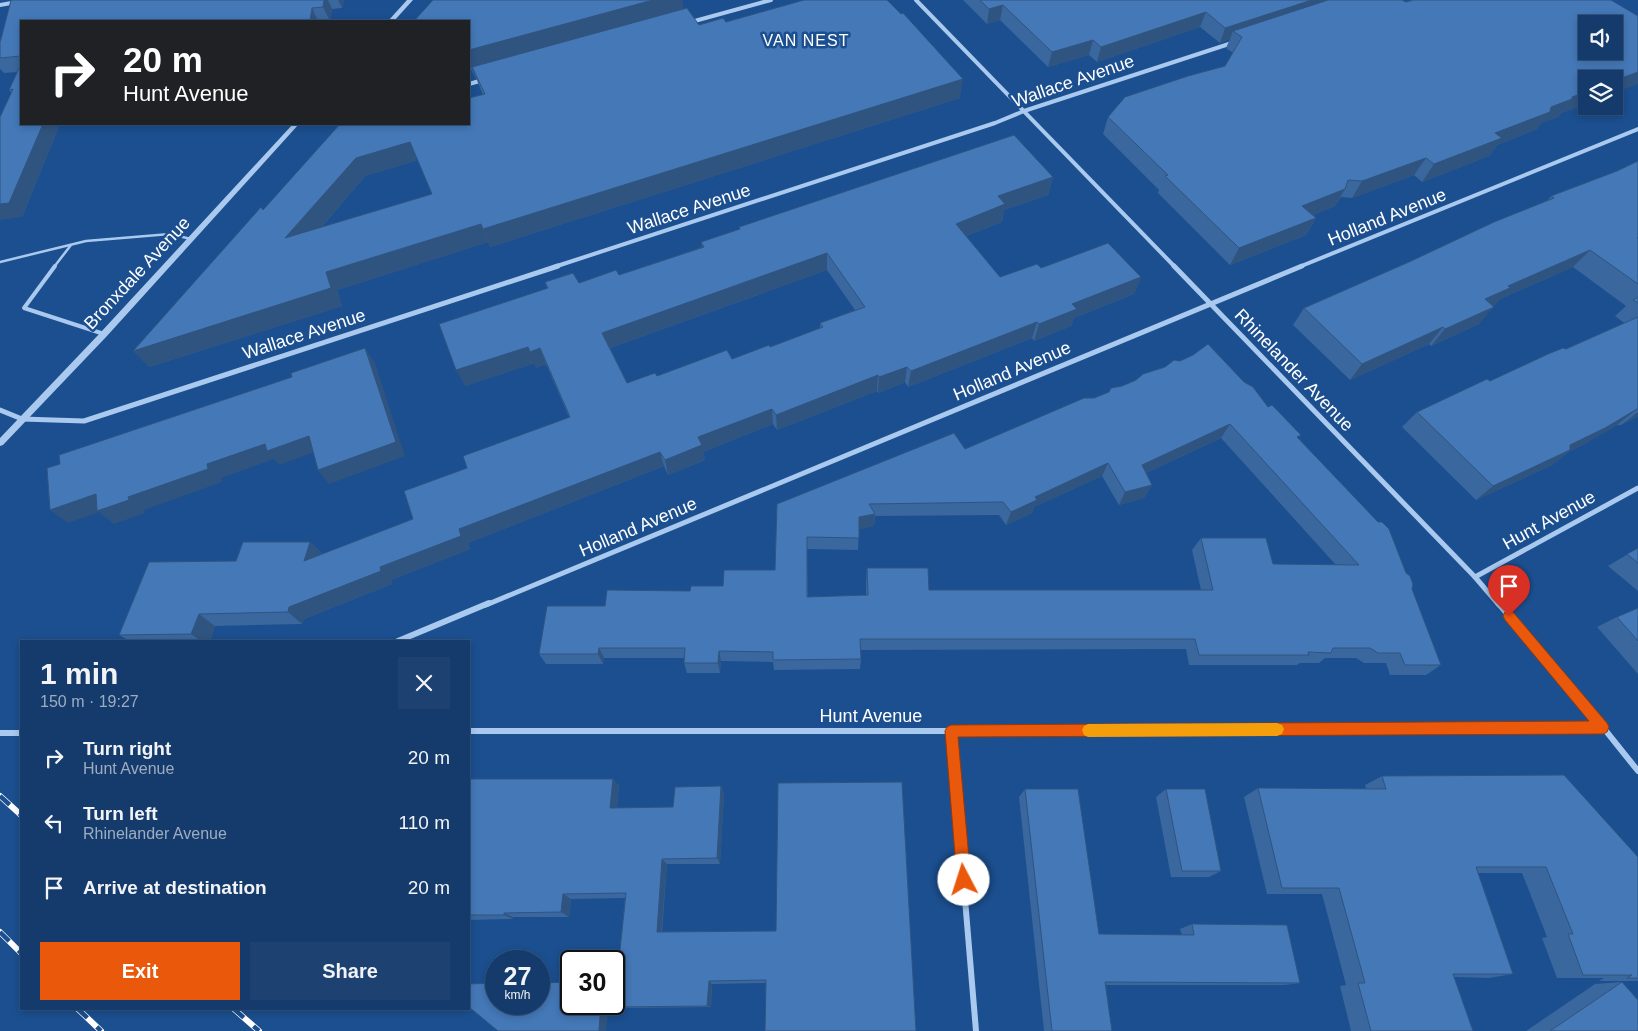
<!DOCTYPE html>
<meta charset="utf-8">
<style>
body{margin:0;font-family:Arial,sans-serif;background:#1d4271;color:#f1f3f6;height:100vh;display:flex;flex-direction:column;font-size:19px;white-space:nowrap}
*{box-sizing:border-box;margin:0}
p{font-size:16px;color:#9dadc1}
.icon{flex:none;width:28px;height:28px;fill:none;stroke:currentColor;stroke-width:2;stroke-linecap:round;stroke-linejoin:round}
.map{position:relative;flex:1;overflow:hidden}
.details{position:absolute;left:20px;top:640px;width:450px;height:370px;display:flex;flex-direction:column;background:#143b6b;border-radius:0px;box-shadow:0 2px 8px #0003,0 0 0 1px #33557e}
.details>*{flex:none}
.hud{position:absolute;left:20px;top:20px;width:450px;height:105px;border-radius:0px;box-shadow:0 2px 8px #0003,0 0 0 1px #33557e;background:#202124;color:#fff;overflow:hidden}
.fabs{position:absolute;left:1578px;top:15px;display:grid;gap:10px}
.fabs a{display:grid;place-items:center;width:45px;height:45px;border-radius:0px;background:#143b6b;box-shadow:0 2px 8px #0003,0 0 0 1px #33557e;font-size:25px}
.speed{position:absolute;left:485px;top:950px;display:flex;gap:10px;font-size:25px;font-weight:700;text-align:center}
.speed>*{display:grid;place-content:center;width:65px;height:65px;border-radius:50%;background:#143b6b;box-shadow:0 2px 8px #0003,0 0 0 1px #33557e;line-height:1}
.speed small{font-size:12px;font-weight:400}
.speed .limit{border:2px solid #111;border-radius:8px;background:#fff;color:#111}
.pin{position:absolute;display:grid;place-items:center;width:42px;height:42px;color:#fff;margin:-51px -21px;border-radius:50% 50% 50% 0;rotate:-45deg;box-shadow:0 0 5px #0007}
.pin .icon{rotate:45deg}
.me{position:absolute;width:55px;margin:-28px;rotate:355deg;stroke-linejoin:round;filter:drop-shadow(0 0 4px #0008)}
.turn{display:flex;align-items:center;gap:18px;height:105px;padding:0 20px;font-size:22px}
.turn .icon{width:65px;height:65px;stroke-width:2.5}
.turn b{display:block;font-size:35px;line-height:42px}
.round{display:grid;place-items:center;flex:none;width:52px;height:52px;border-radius:0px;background:#1d4271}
.overview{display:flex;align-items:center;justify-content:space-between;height:85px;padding:0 20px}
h1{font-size:30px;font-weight:700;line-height:38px}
.primary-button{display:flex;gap:10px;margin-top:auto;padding:10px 20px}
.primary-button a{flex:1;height:58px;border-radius:0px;background:#ea580c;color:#fff;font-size:20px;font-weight:700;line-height:58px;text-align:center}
.primary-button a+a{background:#1d4271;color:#f1f3f6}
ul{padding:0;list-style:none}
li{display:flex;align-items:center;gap:15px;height:65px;padding:0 20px}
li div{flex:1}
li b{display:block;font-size:19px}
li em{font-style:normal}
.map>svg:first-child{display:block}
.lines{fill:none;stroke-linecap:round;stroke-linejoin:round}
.service-far1{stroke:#a9c9ee;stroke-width:2.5}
.service{stroke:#a9c9ee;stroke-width:4}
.minor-far2{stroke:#a9c9ee;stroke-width:4}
.minor-far1{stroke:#a9c9ee;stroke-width:5}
.minor{stroke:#a9c9ee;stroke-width:6}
.tertiary{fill:#a9c9ee;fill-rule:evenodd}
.rail-casing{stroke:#fff;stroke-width:6}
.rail{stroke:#1b4f8f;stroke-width:4.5;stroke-dasharray:13;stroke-linecap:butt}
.wall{fill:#3a679d;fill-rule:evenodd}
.shaded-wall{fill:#305480}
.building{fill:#4478b7;stroke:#305480;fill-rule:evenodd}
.route{fill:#ea580c;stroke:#983908}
.slow{fill:#f59e0b}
.labels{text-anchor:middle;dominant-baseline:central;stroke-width:5;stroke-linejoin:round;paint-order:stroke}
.far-neighbourhood-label{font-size:16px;letter-spacing:1px;fill:#fff;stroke:#1b4f8f}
.street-label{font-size:18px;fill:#fff;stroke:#1b4f8f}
</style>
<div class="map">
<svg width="1638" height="1031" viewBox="0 0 1638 1031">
<rect width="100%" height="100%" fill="#1b4f8f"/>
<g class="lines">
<g class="service-far1">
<polyline points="0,262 86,241 170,234 191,239"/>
<polyline points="54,267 71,245"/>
</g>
<polyline class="service" points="55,266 24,308 104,334"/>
<g class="minor-far2">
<polyline points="916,0 1175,267"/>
<polyline points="0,5 28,0"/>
<polyline points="691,22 771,0"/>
<polyline points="469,84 483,80"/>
<polyline points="554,267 995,123 1024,111 1235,42"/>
<polyline points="1299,267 1638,129"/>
</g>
<g class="minor-far1">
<polyline points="1174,266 1475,577 1499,605"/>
<polyline points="0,410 22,419 84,421 558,266"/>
<polyline points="1475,577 1638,488"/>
<polyline points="486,605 1302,266"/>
</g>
<g class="minor">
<polyline points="1498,603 1566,681 1638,771"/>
<polyline points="398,641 489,603"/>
<polyline points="469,731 951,731 1603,727"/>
<polyline points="951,731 976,1031"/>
<polyline points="0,733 21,733"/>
</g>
<g class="tertiary">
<polygon points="407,0 413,0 394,21 388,21"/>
<polygon points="293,124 299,124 107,336 3,445 0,446 0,438 101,332"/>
</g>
<g class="rail-casing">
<g id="rail">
<polyline points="0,796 21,815"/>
<polyline points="0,932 21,953"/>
<polyline points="78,1009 101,1031"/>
<polyline points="234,1009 259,1031"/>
</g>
</g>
<use href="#rail" class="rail"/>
</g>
<g class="wall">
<polygon points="11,0 344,0 342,8 332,9 330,21 21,21 21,124 60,124 22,217 11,93 9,90 18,72 4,73 0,69 0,42 1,39"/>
<path d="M433 0H682L683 9 699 25 726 22 960 98 490 247 488 242 337 290 342 306 149 367 263 210 469 124 483 95 476 78H475L469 65V21ZM418 160 432 194 321 228 365 176Z"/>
<polygon points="963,0 1402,0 1406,2 1586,79 1586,104 1561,113 1558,117 1541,123 1537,129 1497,145 1489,156 1422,182 1414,175 1352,198 1341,197 1335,206 1313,215 1316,218 1306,235 1230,265 1158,193 1159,190 1103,134 1108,117 1225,66 1233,53 1226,48 1230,39 1220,43 1200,27 1097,62 1089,55 1048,67 1000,20 987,24"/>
<polygon points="1638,161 1638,416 1621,425 1617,425 1586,443 1567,453 1552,465 1476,500 1402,427 1417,412 1566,349 1624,323 1615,316 1626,306 1573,267 1500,299 1495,305 1492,306 1479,324 1431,346 1429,344 1350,380 1293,325 1304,308 1409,262 1548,200 1551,196 1617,171"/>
<path d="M1053 177 1048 195 1004 210 1002 222 966 236 1000 277 1041 268 1141 277 1134 294 1074 318 1071 326 1034 341 1032 338 908 387 905 382 878 393 877 391 777 430 773 424 703 452 705 460 668 475 664 466 468 543 470 549 391 580 392 584 304 619 302 624 215 626 210 641H130L119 635 236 561 310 542 322 554 413 519 467 468 569 417 546 364 536 368 535 363 465 386 547 288 545 282 579 283 619 275 702 247 701 242 739 229V227ZM827 270 855 310 820 323V328L770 347 732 359 627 383 610 348Z"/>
<path d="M1244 382 1298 439 1412 589 1441 665 1426 675H1390L1386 663H1364L1356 658H1325L1319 663H1300L1297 665H1189L1186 649 861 650V659L860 669 774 670 773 662 721 661 720 673H687L684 663V658H604L603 664H546L539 654 605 606 690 591 723 586 775 570 777 504 965 449 1094 398ZM1221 438 1336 565 1273 564 1201 538 1192 550 1201 590H929L867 568 866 580V595L808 597 807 549 858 550 859 529 874 526 875 516 999 515 1006 525 1032 513 1034 507 1102 476 1119 505 1144 498 1152 485 1146 473Z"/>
<polygon points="1638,548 1638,591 1608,566"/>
<polygon points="1638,608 1638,674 1597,627 1617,617"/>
<polygon points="1382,776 1638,857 1638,981 1599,981 1604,978 1557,978 1542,938 1547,937 1522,873 1478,873 1513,974 1489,978 1454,977 1473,1031 1351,1031 1340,986 1346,985 1322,894 1267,894 1244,797 1258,788 1366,789 1365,785"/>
<polygon points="469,779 613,779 619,786 617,808 673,807 721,786 724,794 720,864 667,864 662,932 776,931 902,782 766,983 712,984 711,1007 621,1008 614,1007 625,898 571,899 569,917 513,917 513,919 469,920"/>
<polygon points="1025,789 1099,934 1182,935 1180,929 1192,924 1300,983 1285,985 1106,985 1112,1031 1044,1031 1019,797"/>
<polygon points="1166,789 1221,871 1209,877 1171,877 1156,797"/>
<polygon points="1622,982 1638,1031 1526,1031 1595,984"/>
</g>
<g class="shaded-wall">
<polygon points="324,0 328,0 332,9 330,21 323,7"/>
<polygon points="338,0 344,0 342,8"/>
<polygon points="653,0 682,0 685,20 472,67 476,78 475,78 469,60 469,50"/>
<polygon points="1312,0 1350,0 1233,31 1230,39 1220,43 1225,28"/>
<polygon points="1003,5 1000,20 987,24 989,9"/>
<polygon points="312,8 318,21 310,21 310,20"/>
<polygon points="1206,12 1200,27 1097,62 1101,47"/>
<polygon points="1093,40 1089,55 1048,67 1052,52"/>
<polygon points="1638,72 1638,84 1614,93 1614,81"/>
<polygon points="963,79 960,98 490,247 483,229"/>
<polygon points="1586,92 1586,104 1561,113 1558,117 1541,123 1537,129 1497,145 1489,156 1422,182 1434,164 1495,133 1572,97"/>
<polygon points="43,124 60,124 22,217 0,220 0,204"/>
<polygon points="410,142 418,160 365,176 297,256 285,238 356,158"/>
<polygon points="1426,158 1414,175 1352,198 1362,181"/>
<polygon points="1053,177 1048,195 1004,210 1002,222 953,241 956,224 998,196"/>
<polygon points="1345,189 1335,206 1293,223 1302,206"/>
<polygon points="1316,218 1306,235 1230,265 1239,248"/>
<polygon points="481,224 488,242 337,290 342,306 149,367 133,351 326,272"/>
<polygon points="1590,250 1573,267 1500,299 1495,305 1470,316 1485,299 1508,286"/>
<polygon points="827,253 827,270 607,349 602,333"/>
<polygon points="1141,277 1134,294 1074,318 1071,326 1034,341 1039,324 1072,304"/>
<polygon points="1494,307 1479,324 1431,346 1445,329"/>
<polygon points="1037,322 1032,338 908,387 911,371"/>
<polygon points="1443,327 1429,344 1350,380 1362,364"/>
<polygon points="528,347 540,348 546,364 536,368 535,363 465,386 456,370"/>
<polygon points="365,348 375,363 405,456 329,484 318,470"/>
<polygon points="907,367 905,382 878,393 879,377"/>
<polygon points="878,375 877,391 777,430 776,415"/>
<polygon points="772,409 773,424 703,452 705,460 668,475 665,460 698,437"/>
<polygon points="1637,409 1617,425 1586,443 1567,453 1552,465 1476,500 1493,486"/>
<polygon points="1638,412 1638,416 1621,425"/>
<polygon points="1230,424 1221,438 1135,478 1142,465"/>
<polygon points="309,436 320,450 279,465 274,459 221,478 222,482 144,510 145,513 114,524 99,512 68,523 50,510 96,494 128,497 207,464 265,444"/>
<polygon points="660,452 664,466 468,543 470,549 391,580 392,584 304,619 302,624 288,612 289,607 380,567 459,529"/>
<polygon points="1108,463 1102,476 1034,507 1032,513 1006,525 1011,512 1035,497"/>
<polygon points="1152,485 1144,498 1119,505 1125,492"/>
<polygon points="875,514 874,526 858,530 859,517"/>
<polygon points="310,542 323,555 304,561"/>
<polygon points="199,614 215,626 210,641 201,641 191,634"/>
<polygon points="599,648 604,658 603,664 598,654"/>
<polygon points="719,651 721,661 720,673 718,663"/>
<polygon points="613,779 619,786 616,815 610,808"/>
<polygon points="721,786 724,794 720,864 717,858"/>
<polygon points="662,859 667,864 661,936 657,932"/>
<polygon points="563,894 571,899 569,917 561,912"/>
<polygon points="504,913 513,917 513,919 504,915"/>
<polygon points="709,981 712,984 711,1007 707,1006"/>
<polygon points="601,1004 609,1004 606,1031 599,1031"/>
</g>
<g class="building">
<polygon points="11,0 324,0 323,7 312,8 310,20 301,21 21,21 21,56 0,58 0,42 1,39"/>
<polygon points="433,0 653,0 469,50 469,21 414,21"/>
<path d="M804 0H887L901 14 903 13 963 79 483 229 481 224 326 272 331 288 133 351 261 207 263 210 340 124H469V98L485 94 472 67 687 8 699 25 723 18 726 22ZM410 142 432 194 285 238 356 158Z"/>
<polygon points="980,0 1312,0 1225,28 1206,12 1101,47 1093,40 1052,52 1003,5 989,9"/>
<path d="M1328 0H1402L1406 2 1413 0H1611L1638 16V72L1614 81V79H1586V92L1572 97V99L1551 107 1550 112 1495 133 1502 138 1434 164 1426 158 1362 181 1348 180 1345 189 1302 206 1316 218 1239 248 1165 176 1168 175 1108 117 1125 97 1188 76 1225 66 1242 37 1233 31ZM1586 24H1614V51H1586Z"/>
<polygon points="21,64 21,124 43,124 9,203 0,204 0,117 13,89 9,90"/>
<path d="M1014 135 1053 177 998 196 1005 204 956 224 1000 277 1037 264 1041 268 1108 243 1141 277 1072 304 1077 309 1039 324 1037 322 911 371 907 367 879 377 878 375 776 415 772 409 698 437 702 445 665 460 660 452 459 529 461 536 380 567 381 571 289 607 288 612 199 614 191 634 119 635 149 562 236 561 243 542H310L304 561 413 519 404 491 467 468 463 456 570 417 540 348 530 352 528 347 456 370 439 324 548 288 545 282 573 273 579 283 616 270 619 275 704 247 701 242 740 229 739 227ZM827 253 865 307 820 323 823 327 770 347 769 345 732 359 727 350 657 376 655 373 627 383 602 333Z"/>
<polygon points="1638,161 1638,237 1637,238 1638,238 1638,284 1590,250 1508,286 1510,288 1485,299 1494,307 1445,329 1443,327 1362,364 1304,308 1409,262 1494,222 1554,198 1551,196 1617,171"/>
<polygon points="1638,297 1638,303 1633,300"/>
<polygon points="1638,317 1638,409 1637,409 1605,428 1570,445 1570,450 1493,486 1417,412 1487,379 1490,381 1548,354 1563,348 1566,349"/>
<path d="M1208 344 1244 382 1253 387 1268 407 1272 405 1301 435 1297 437 1378 522H1382L1389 529 1406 573 1410 576 1413 584 1412 589 1441 665H1405L1400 653H1378L1370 648H1333L1331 653 1308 652 1309 655H1199L1195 639H860L861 659 773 660V652L719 651 718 663H684L685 648H599L598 654H539L547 606H605L607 590 690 591 691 586H723L724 570H775L777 504 954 433 965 449 1084 398H1094L1109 392 1111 388 1122 386 1136 380 1143 374 1165 367 1174 360 1180 361 1193 355ZM1230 424 1359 565 1273 564 1266 538H1201L1213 590H929L928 568H867L868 595 807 597V537L859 538V517L875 514 869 504 1003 502 1011 512 1037 500 1035 497 1108 463 1125 492 1152 485 1142 465Z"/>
<polygon points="365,348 396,442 318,470 309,436 267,451 265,444 207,464 208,469 128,497 129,500 97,511 96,494 50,510 47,468 60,464 59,455 292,377 291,373"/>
<polygon points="1638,548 1638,563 1627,554"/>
<polygon points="1638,608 1638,641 1617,617"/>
<polygon points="1564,775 1638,857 1638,978 1627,978 1632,975 1583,975 1568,934 1573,934 1546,867 1476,867 1513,974 1453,974 1473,1031 1371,1031 1358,983 1365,983 1339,888 1282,888 1258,788 1386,789 1382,776"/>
<polygon points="469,779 613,779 610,808 673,807 675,787 721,786 717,858 662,859 657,932 776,931 778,783 902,782 916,1031 765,1031 766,980 709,981 707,1006 614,1007 626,893 563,894 561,912 504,913 504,915 469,915"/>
<polygon points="1025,789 1078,789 1099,934 1194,935 1192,924 1287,925 1300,983 1105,982 1112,1031 1052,1031"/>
<polygon points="1166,789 1205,789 1221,871 1182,871"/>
<polygon points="571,982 571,1004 601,1004 599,1031 498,1031 469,1007 469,984 496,983 496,1004 539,1004 539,983"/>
<polygon points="1622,982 1638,1000 1638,1031 1550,1031"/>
</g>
<polygon class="route" points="1509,611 1513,612 1607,723 1609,727 1607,732 1603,734 958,737 971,880 969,885 964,887 959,885 957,880 945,731 947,727 951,725 1589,721 1505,620 1503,616 1505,612"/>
<polygon class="slow" points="1277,723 1282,725 1284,729 1282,734 1277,736 1088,737 1084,735 1082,730 1084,726 1088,724"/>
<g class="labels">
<g class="far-neighbourhood-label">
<text x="806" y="40">VAN NEST</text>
</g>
<g class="street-label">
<text transform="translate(1073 81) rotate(-19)">Wallace Avenue</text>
<text transform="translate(689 209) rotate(-18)">Wallace Avenue</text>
<text transform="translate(1387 217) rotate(-22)">Holland Avenue</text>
<text transform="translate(137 273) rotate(-47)">Bronxdale Avenue</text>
<text transform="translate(304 334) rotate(-18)">Wallace Avenue</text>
<text transform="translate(1294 370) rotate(46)">Rhinelander Avenue</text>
<text transform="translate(1012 371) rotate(-23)">Holland Avenue</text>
<text transform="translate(1549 520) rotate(-29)">Hunt Avenue</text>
<text transform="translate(638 527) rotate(-23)">Holland Avenue</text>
<text x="871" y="716">Hunt Avenue</text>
</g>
</g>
</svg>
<div class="fabs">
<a><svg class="icon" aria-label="sound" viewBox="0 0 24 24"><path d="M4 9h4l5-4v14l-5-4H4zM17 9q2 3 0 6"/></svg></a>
<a><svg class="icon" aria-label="layers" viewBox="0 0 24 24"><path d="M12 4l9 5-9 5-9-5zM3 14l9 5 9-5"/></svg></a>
</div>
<div class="speed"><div>27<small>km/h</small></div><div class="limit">30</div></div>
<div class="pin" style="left:1509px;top:616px;background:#d93025"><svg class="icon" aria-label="arrive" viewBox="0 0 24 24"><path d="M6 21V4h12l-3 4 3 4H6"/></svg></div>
<svg class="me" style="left:964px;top:880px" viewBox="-20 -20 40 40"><circle r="19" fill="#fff"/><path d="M0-13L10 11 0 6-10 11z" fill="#ea580c"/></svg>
<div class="hud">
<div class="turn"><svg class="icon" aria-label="right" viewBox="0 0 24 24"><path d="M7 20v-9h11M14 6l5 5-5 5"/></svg><div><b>20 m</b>Hunt Avenue</div></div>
</div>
<section class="details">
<div class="overview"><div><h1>1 min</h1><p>150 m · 19:27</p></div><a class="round"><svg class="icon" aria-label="close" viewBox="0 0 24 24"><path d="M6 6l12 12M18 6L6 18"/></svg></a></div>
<ul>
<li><svg class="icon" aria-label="right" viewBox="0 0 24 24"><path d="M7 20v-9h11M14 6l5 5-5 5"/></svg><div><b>Turn right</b><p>Hunt Avenue</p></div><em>20 m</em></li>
<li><svg class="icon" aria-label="left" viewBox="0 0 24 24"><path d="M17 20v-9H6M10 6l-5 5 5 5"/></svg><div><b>Turn left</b><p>Rhinelander Avenue</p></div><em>110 m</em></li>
<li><svg class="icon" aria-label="arrive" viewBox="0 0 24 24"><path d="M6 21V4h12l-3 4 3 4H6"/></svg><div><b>Arrive at destination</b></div><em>20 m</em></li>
</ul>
<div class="primary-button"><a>Exit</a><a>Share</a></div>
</section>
</div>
